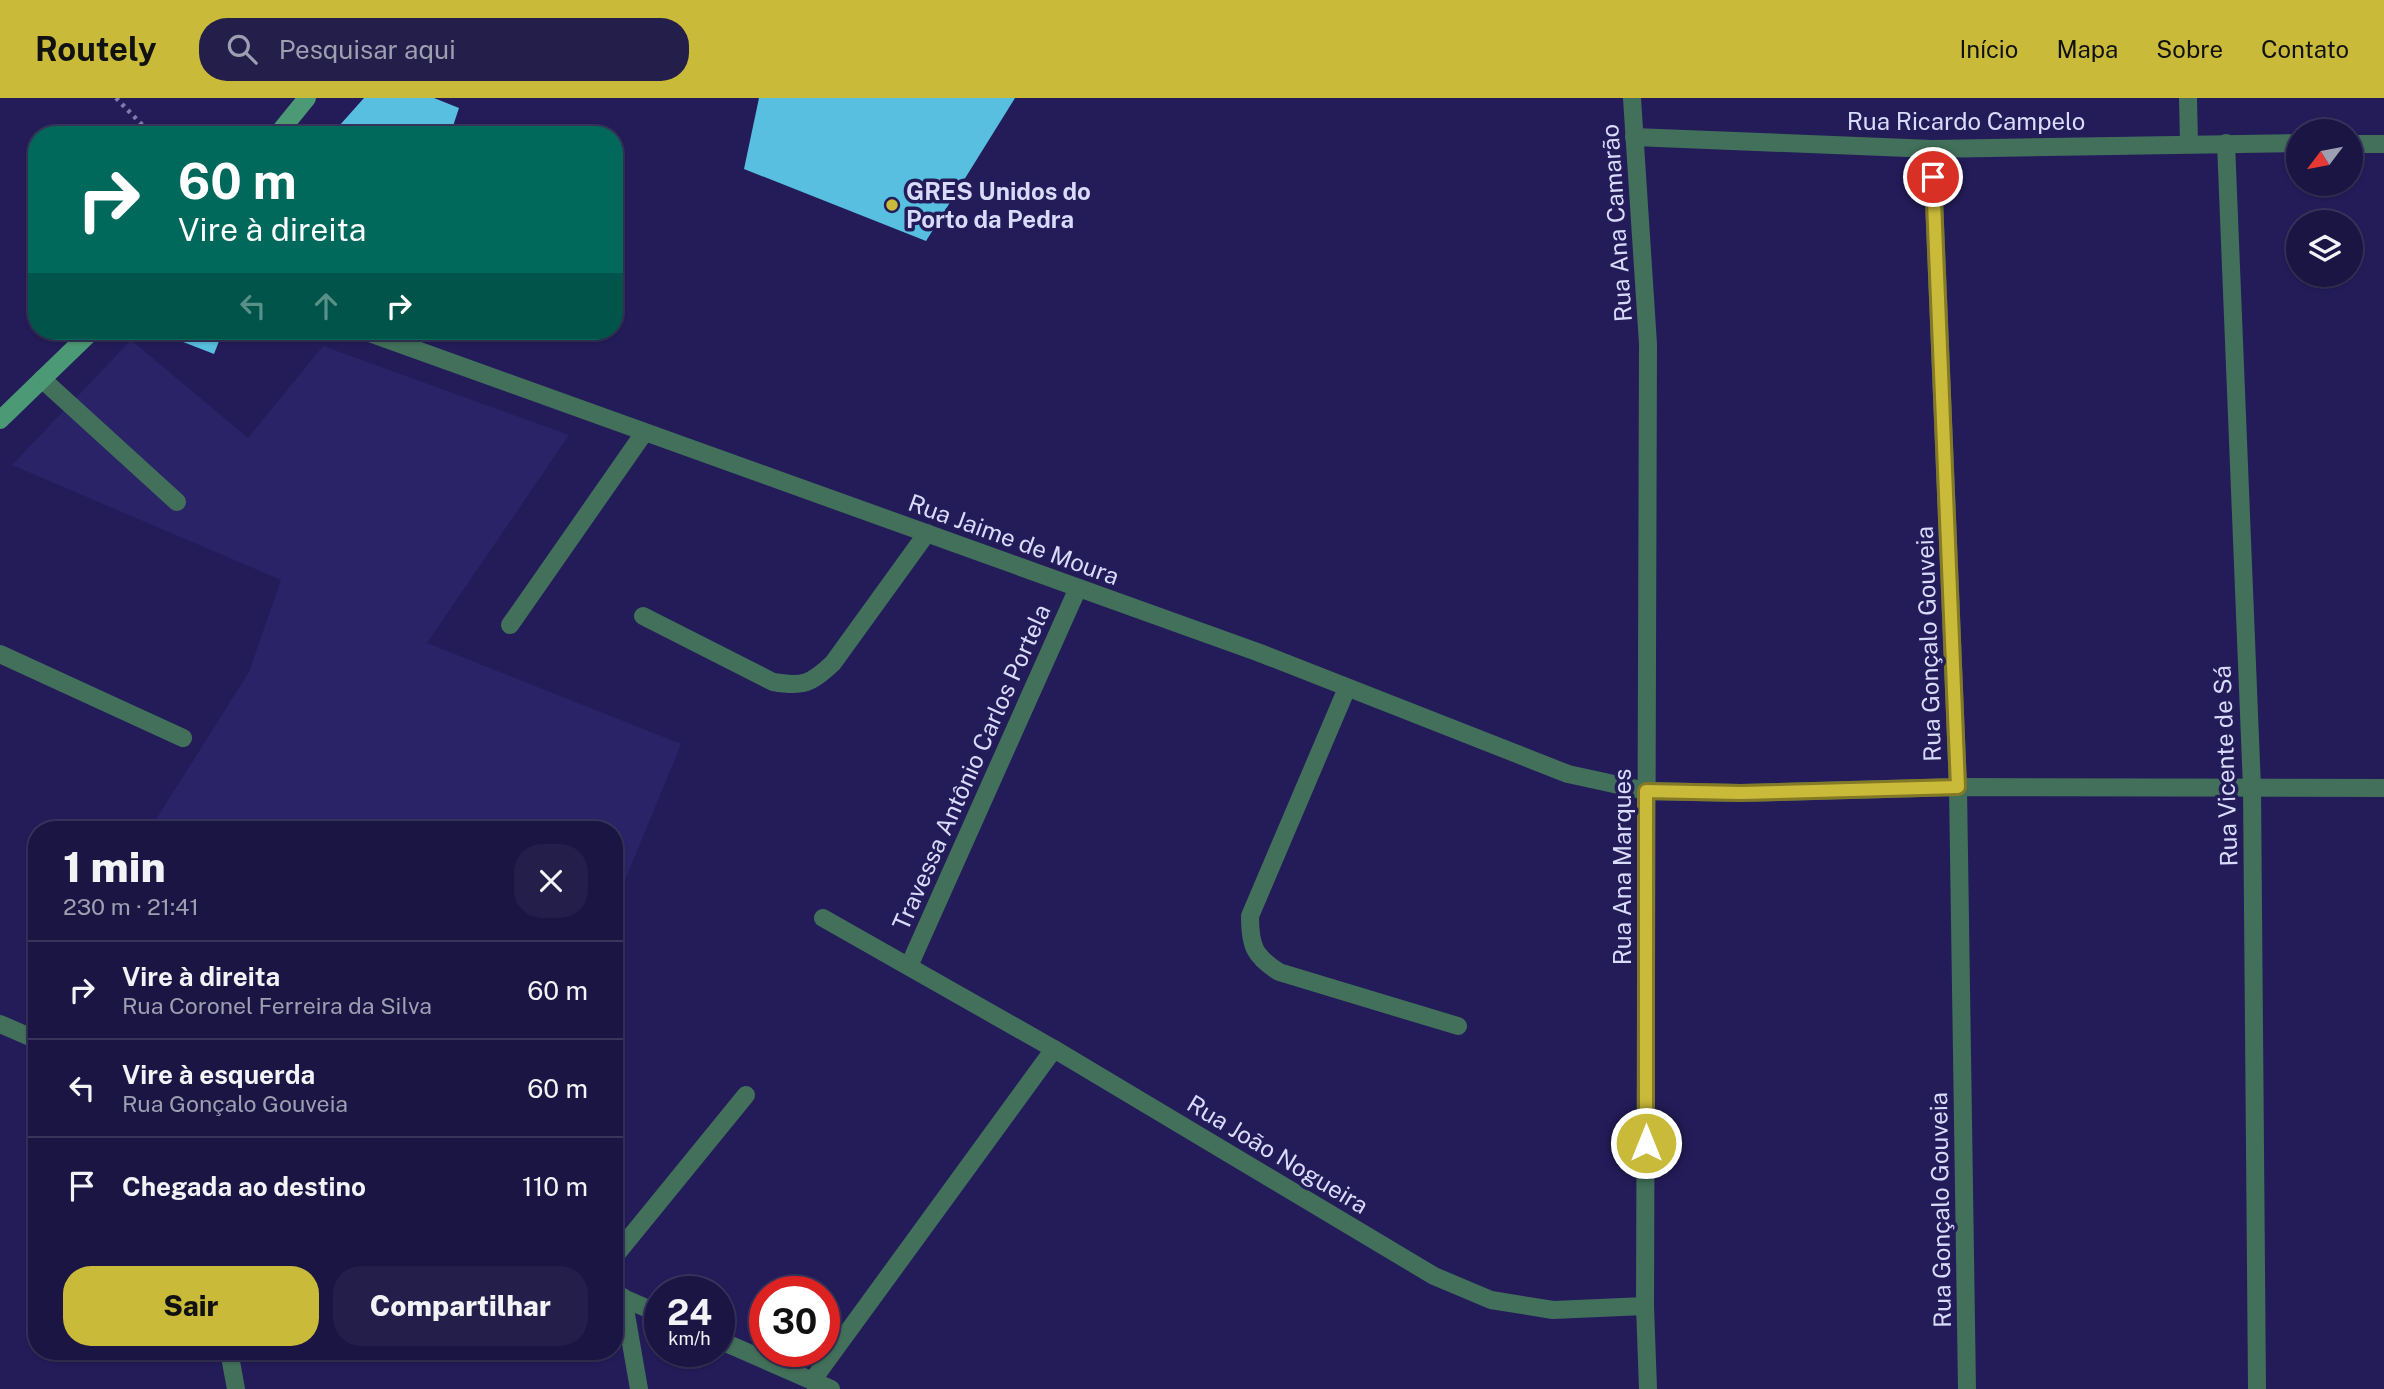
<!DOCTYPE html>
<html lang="pt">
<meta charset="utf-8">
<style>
body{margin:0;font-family:"Public Sans",sans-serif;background:#231e4a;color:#f1f3f6;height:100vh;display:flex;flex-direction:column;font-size:26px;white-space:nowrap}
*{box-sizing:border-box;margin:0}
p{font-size:23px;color:#9f9fb2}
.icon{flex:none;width:38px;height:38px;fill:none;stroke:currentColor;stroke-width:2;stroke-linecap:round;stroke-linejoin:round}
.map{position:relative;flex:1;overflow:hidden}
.side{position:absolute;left:28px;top:723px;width:595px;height:539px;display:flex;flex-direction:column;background:#1a1543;border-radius:28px;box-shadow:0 2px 5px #0004,0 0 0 2px #38345c}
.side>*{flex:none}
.banner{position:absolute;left:28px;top:28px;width:595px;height:214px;border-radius:28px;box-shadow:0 2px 5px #0004,0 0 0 2px #38345c;background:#00695c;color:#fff;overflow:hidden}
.needle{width:46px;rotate:238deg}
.buttons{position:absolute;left:2286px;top:21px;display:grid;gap:14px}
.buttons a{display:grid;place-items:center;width:77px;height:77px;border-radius:50%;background:#1a1543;box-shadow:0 2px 5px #0004,0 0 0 2px #38345c;font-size:35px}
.speed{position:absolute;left:644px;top:1178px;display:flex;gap:14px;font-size:35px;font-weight:700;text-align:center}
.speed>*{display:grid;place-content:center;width:91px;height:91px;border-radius:50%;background:#1a1543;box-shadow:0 2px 5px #0004,0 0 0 2px #38345c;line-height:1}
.speed small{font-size:18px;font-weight:400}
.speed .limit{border:10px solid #d22;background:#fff;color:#111}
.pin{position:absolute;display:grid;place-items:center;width:60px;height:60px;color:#fff;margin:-30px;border:4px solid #fff;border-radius:50%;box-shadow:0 2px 7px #0007}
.me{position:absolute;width:77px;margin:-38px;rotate:0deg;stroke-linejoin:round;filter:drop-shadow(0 0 5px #0008)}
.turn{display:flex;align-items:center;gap:24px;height:147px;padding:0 35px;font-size:32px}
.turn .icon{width:91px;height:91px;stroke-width:2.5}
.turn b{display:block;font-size:49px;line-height:60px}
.lanes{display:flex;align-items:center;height:66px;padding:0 35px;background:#0003;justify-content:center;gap:35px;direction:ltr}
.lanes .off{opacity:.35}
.round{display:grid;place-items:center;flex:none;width:74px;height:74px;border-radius:28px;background:#231e4a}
.summary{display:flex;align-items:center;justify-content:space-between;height:119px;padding:0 35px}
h1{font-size:42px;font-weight:800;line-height:52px}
.cta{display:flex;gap:14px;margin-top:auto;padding:14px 35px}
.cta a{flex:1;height:80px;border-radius:28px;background:#caba3a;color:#111;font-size:28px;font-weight:800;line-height:80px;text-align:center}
.cta a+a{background:#231e4a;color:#f1f3f6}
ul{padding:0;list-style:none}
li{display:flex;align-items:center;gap:21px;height:98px;padding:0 35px;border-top:2px solid #38345c}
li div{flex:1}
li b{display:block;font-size:26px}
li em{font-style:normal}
header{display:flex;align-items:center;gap:42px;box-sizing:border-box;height:98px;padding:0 35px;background:#caba3a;color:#111}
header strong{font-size:33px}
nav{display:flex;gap:38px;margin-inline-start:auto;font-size:24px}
.search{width:490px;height:63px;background:#231e4a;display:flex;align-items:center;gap:18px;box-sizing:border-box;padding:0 24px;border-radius:28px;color:#9f9fb2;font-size:26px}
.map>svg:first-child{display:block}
.built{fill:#2a2368}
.building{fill:#58bfe0}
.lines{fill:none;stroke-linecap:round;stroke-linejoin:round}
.path{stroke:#7e7ba9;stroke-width:4.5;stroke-dasharray:3.5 5;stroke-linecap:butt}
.service{stroke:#42705a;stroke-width:18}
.minor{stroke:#42705a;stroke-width:18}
.secondary{stroke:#4c9975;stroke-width:18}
.route-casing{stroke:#837926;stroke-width:18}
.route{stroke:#caba3a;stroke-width:12}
.poi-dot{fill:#caba3a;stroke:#231c59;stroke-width:2.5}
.labels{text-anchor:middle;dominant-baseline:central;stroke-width:7;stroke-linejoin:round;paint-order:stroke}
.street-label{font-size:24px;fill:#d9dbfa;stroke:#231c59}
.poi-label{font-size:24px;font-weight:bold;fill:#d9dbfa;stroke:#231c59;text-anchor:start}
</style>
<header>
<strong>Routely</strong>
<div class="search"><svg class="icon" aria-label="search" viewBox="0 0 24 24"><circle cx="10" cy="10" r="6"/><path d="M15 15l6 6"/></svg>Pesquisar aqui</div>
<nav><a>Início</a><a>Mapa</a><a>Sobre</a><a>Contato</a></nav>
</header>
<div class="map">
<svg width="2384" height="1291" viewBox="0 0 2384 1291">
<rect width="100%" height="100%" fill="#231c59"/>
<polygon class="built" points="131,242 248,340 323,248 569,337 427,545 681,646 614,809 614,732 150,731 249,574 281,482 12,367"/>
<g class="building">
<polygon points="364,0 434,0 459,10 450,37 331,37"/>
<polygon points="759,0 1015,0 926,143 744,71"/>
<polygon points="155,233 223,233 214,256"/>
</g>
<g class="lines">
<polyline class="path" points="116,0 152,37"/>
<g class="service">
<polyline points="42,281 177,404"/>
<polyline points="909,868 1078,490"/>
</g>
<g class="minor">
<polyline points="1632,0 1648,246 1645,1208 1648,1291"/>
<polyline points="2188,0 2189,45"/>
<polyline points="1634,39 1932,51 2298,45"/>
<polyline points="2226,45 2252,690 2257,1291"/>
<polyline points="2350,46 2384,46"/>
<polyline points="1932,51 1958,689 1967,1291"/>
<polyline points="364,233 1260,555 1568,676 1646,693 1741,695 1958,689 2384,690"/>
<path d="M643 518 773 584C803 589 811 586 833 565L927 435"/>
<polyline points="510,527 644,335"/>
<polyline points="0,556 183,640"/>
<path d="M1347 590 1250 818C1250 848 1254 858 1279 874L1458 928"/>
<polyline points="823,820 1054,951 1434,1178 1491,1202 1553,1212 1645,1208"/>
<polyline points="0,926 37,942"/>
<polyline points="614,1159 746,997"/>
<polyline points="614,1196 660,1216"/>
<polyline points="623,1199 639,1291"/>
<polyline points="719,1242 831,1291"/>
<polyline points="229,1253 236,1291"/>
<polyline points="812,1283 1054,951"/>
</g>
<g class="secondary">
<polyline points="277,37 307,0"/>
<polyline points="0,322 92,233"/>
</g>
</g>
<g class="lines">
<g class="route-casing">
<polyline id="route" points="1646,1045 1646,693 1741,695 1958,689 1933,79"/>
</g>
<use href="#route" class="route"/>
</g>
<circle class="poi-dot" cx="892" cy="107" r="7"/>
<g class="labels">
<g class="street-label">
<text x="1966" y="23">Rua Ricardo Campelo</text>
<text transform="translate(1616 125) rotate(-94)">Rua Ana Camarão</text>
<text transform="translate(1014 441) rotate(20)">Rua Jaime de Moura</text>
<text transform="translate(1928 546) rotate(-92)">Rua Gonçalo Gouveia</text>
<text transform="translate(2225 668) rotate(-92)">Rua Vicente de Sá</text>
<text transform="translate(971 669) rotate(-66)">Travessa Antônio Carlos Portela</text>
<text transform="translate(1622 769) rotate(-90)">Rua Ana Marques</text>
<text transform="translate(1278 1056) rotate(31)">Rua João Nogueira</text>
<text transform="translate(1940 1112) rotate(-91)">Rua Gonçalo Gouveia</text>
</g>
<g class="poi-label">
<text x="906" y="93">GRES Unidos do<tspan x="906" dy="28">Porto da Pedra</tspan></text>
</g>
</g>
</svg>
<div class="buttons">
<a><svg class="needle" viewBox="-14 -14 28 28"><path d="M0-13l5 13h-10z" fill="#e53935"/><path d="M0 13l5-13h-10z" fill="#9f9fb2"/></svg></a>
<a><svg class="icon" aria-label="layers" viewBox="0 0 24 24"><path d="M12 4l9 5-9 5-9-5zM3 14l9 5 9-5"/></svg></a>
</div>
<div class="speed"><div>24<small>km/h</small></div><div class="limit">30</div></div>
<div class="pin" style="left:1933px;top:79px;background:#d93025"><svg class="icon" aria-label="arrive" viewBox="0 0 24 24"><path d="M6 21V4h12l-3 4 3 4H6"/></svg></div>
<svg class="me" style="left:1646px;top:1045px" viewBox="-20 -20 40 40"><circle r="17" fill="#caba3a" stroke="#fff" stroke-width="3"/><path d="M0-11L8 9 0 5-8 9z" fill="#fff"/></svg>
<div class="banner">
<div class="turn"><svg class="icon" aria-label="right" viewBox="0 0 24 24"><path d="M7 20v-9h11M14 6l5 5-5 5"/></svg><div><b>60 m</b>Vire à direita</div></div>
<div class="lanes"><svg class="icon off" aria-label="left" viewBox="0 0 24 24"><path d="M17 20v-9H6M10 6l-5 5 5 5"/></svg><svg class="icon off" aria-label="ahead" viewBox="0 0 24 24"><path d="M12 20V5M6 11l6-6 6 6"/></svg><svg class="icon" aria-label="right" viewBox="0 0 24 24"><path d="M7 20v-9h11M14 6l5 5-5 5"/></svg></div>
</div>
<section class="side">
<div class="summary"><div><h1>1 min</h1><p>230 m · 21:41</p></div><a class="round"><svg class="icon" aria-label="close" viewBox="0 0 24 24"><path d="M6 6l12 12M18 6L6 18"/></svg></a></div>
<ul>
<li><svg class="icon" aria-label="right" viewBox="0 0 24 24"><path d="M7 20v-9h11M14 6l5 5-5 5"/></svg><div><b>Vire à direita</b><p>Rua Coronel Ferreira da Silva</p></div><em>60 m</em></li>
<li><svg class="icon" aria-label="left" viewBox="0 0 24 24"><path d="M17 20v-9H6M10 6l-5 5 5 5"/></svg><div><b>Vire à esquerda</b><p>Rua Gonçalo Gouveia</p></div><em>60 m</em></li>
<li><svg class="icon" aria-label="arrive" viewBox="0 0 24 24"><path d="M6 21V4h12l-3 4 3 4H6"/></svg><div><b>Chegada ao destino</b></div><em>110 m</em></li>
</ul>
<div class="cta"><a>Sair</a><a>Compartilhar</a></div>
</section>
</div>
